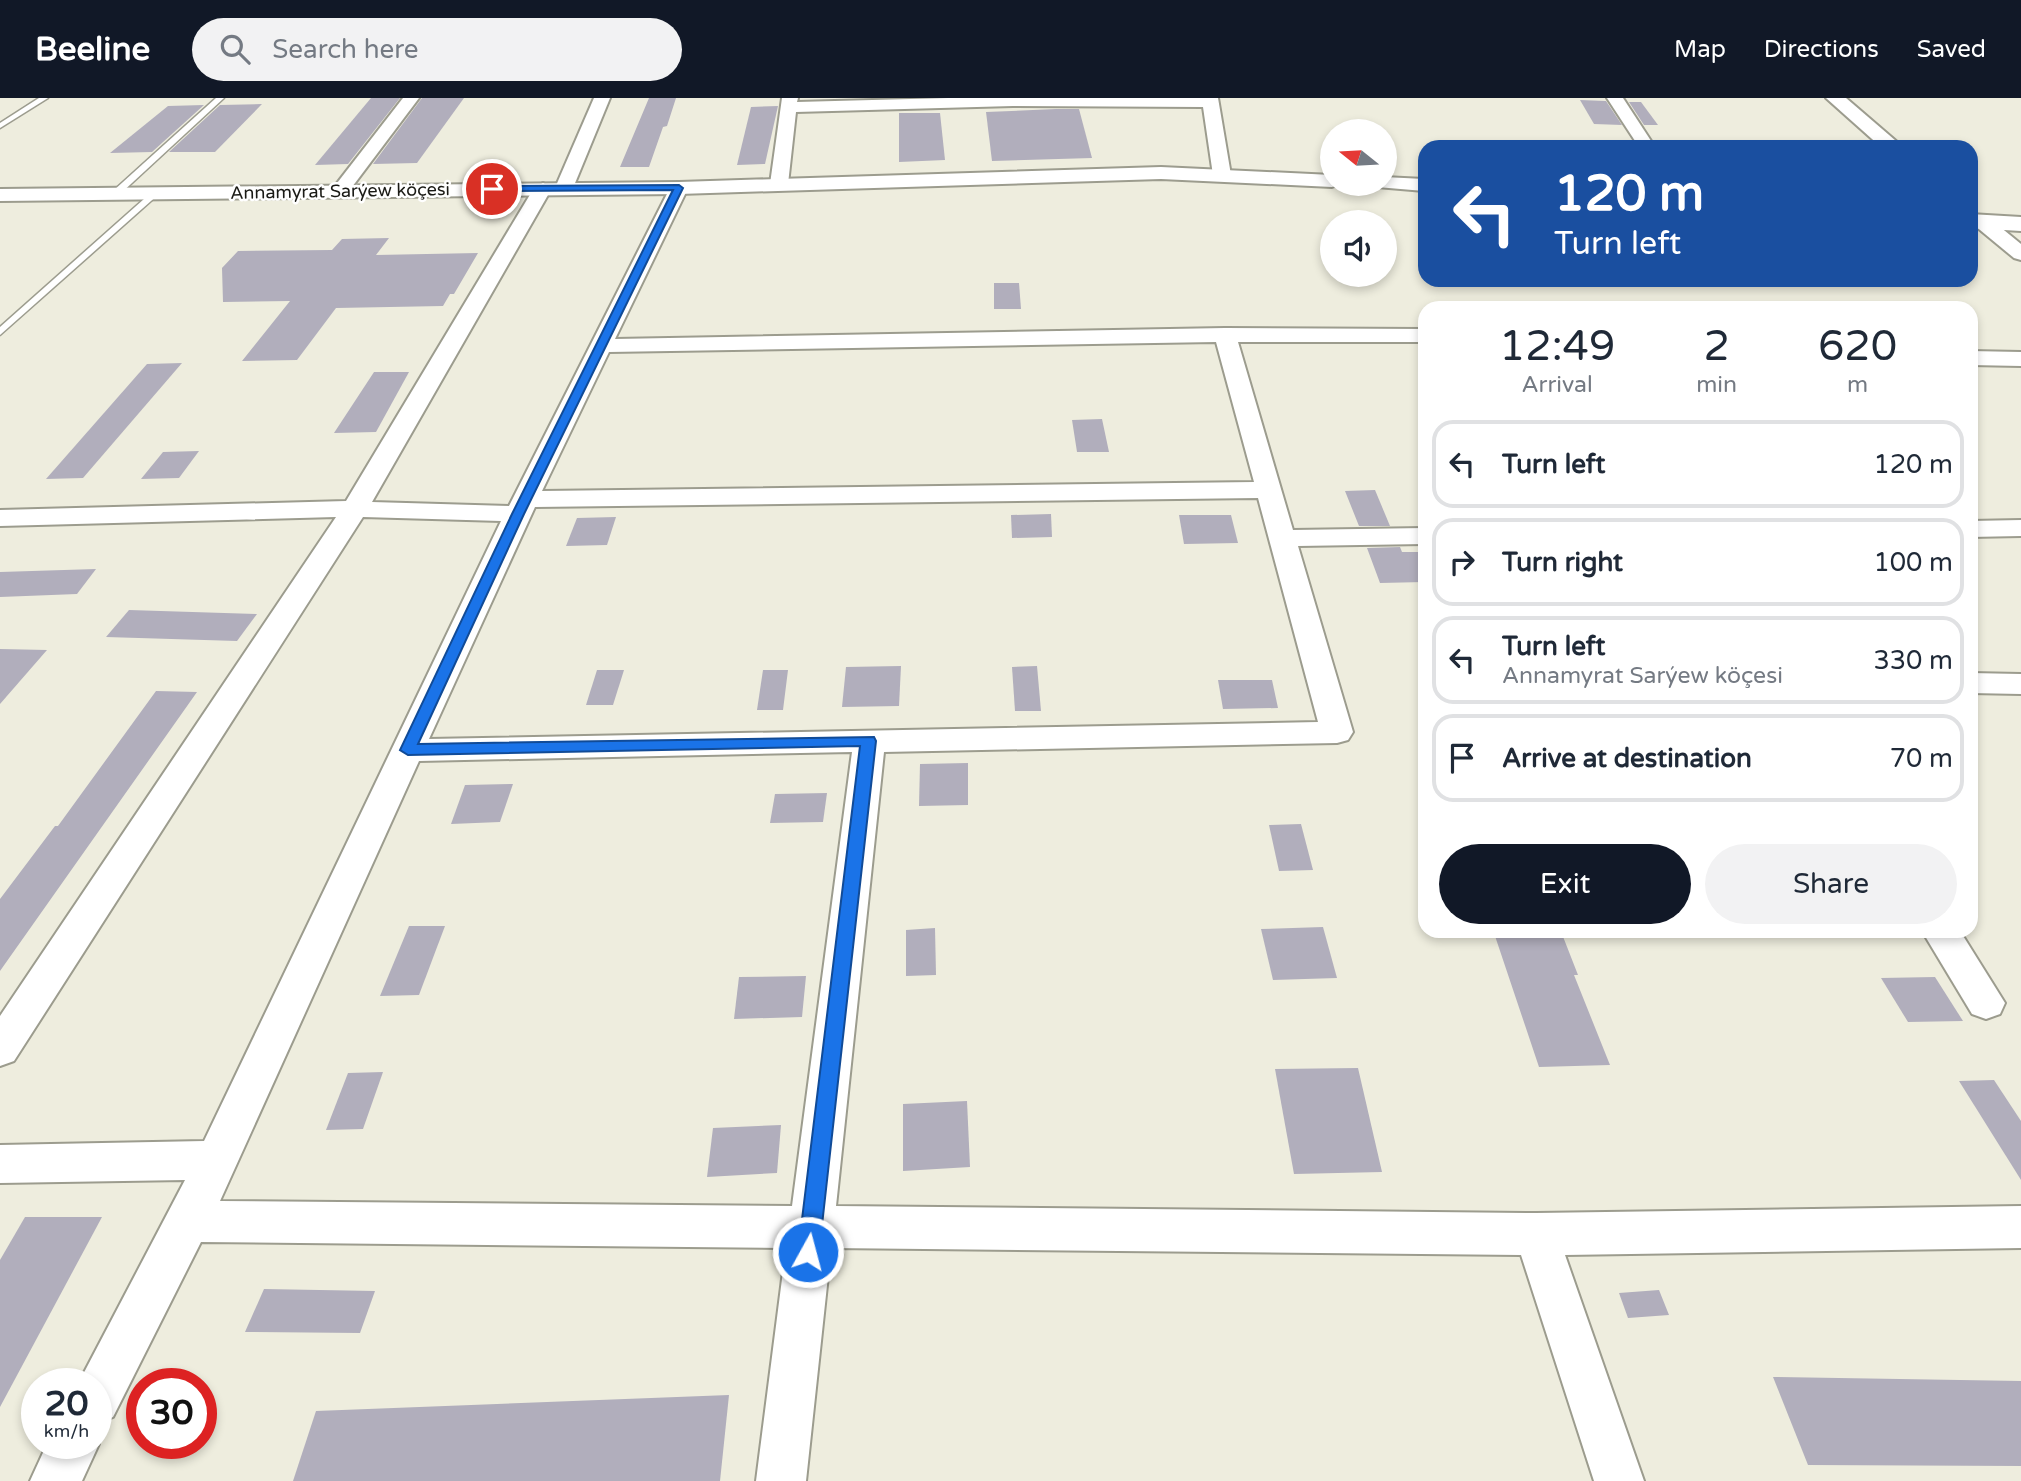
<!DOCTYPE html>
<meta charset="utf-8">
<style>
body{margin:0;font-family:"Varela Round",sans-serif;background:#f2f2f3;color:#1f2937;height:100vh;display:flex;flex-direction:column;font-size:26px;white-space:nowrap}
*{box-sizing:border-box;margin:0}
p{font-size:23px;color:#747a83}
.icon{flex:none;width:38px;height:38px;fill:none;stroke:currentColor;stroke-width:2;stroke-linecap:round;stroke-linejoin:round}
.map{position:relative;flex:1;overflow:hidden}
.sheet{position:absolute;left:1418px;top:203px;width:560px;height:637px;display:flex;flex-direction:column;background:#fff;border-radius:21px;box-shadow:0 4px 10px #0003}
.sheet>*{flex:none}
.banner{position:absolute;left:1418px;top:42px;width:560px;height:147px;border-radius:21px;box-shadow:0 4px 10px #0003;background:#1a4fa0;color:#fff;overflow:hidden}
.needle{width:46px;rotate:288deg}
.tools{position:absolute;left:1320px;top:21px;display:grid;gap:14px}
.tools a{display:grid;place-items:center;width:77px;height:77px;border-radius:50%;background:#fff;box-shadow:0 4px 10px #0003;font-size:35px}
.speed{position:absolute;left:21px;top:1270px;display:flex;gap:14px;font-size:35px;font-weight:700;text-align:center}
.speed>*{display:grid;place-content:center;width:91px;height:91px;border-radius:50%;background:#fff;box-shadow:0 4px 10px #0003;line-height:1}
.speed small{font-size:18px;font-weight:400}
.speed .limit{border:10px solid #d22;background:#fff;color:#111}
.pin{position:absolute;display:grid;place-items:center;width:60px;height:60px;color:#fff;margin:-30px;border:4px solid #fff;border-radius:50%;box-shadow:0 2px 7px #0007}
.me{position:absolute;width:77px;margin:-38px;rotate:7deg;stroke-linejoin:round;filter:drop-shadow(0 0 5px #0008)}
.turn{display:flex;align-items:center;gap:24px;height:147px;padding:0 21px;font-size:32px}
.turn .icon{width:91px;height:91px;stroke-width:2.5}
.turn b{display:block;font-size:49px;line-height:60px}
.eta{display:flex;justify-content:space-evenly;align-items:center;height:119px;text-align:center}
.eta b{font-size:42px;font-weight:600;line-height:49px}
.cta{display:flex;gap:14px;margin-top:auto;padding:14px 21px}
.cta a{flex:1;height:80px;border-radius:42px;background:#111827;color:#fff;font-size:28px;font-weight:600;line-height:80px;text-align:center}
.cta a+a{background:#f2f2f3;color:#1f2937}
ul{padding:0;list-style:none}
li{display:flex;align-items:center;gap:21px;height:88px;margin:0 14px 10px;padding:0 7px;border:4px solid #e0e1e3;border-radius:21px}
li div{flex:1}
li b{display:block;font-size:26px}
li em{font-style:normal}
header{display:flex;align-items:center;gap:42px;box-sizing:border-box;height:98px;padding:0 35px;background:#111827;color:#fff}
header strong{font-size:33px}
nav{display:flex;gap:38px;margin-inline-start:auto;font-size:24px}
.search{width:490px;height:63px;background:#f2f2f3;display:flex;align-items:center;gap:18px;box-sizing:border-box;padding:0 24px;border-radius:38px;color:#747a83;font-size:26px}
.map>svg:first-child{display:block}
.building{fill:#b1aebc}
.lines{fill:none;stroke-linecap:round;stroke-linejoin:round}
.service-casing{stroke:#9c9c8e;stroke-width:3}
.minor-casing{stroke:#9c9c8e;stroke-width:4}
.tertiary-casing{stroke:#9c9c8e;stroke-width:4}
.service{fill:#fff;fill-rule:evenodd}
.minor{fill:#fff;fill-rule:evenodd}
.tertiary{fill:#fff;fill-rule:evenodd}
.route{fill:#1a73e8;stroke:#114b97;stroke-width:2}
.labels{text-anchor:middle;dominant-baseline:central;stroke-width:5;stroke-linejoin:round;paint-order:stroke}
.far-street-label{font-size:18px;fill:#1a1a15;stroke:#fff}
</style>
<header>
<strong>Beeline</strong>
<div class="search"><svg class="icon" aria-label="search" viewBox="0 0 24 24"><circle cx="10" cy="10" r="6"/><path d="M15 15l6 6"/></svg>Search here</div>
<nav><a>Map</a><a>Directions</a><a>Saved</a></nav>
</header>
<div class="map">
<svg width="2021" height="1383" viewBox="0 0 2021 1383">
<rect width="100%" height="100%" fill="#eeedde"/>
<g class="building">
<polygon points="371,0 400,0 348,66 315,67"/>
<polygon points="422,0 464,0 417,65 373,66"/>
<polygon points="649,0 676,0 667,28 663,29 649,69 620,69"/>
<polygon points="1580,2 1606,3 1622,27 1594,26"/>
<polygon points="1629,4 1641,4 1658,27 1644,27"/>
<polygon points="262,6 215,54 169,54 220,7"/>
<polygon points="204,7 152,54 110,55 168,8"/>
<polygon points="778,8 765,66 737,67 751,9"/>
<polygon points="1056,11 1079,11 1092,60 992,63 986,14"/>
<polygon points="899,15 940,15 945,62 899,64"/>
<polygon points="389,140 376,157 478,155 454,196 450,196 443,208 336,210 297,262 242,263 290,203 223,204 222,170 238,153 332,152 342,141"/>
<polygon points="994,185 1019,185 1021,211 994,211"/>
<polygon points="182,265 83,380 46,381 147,266"/>
<polygon points="374,274 409,274 376,334 334,335"/>
<polygon points="1102,321 1109,354 1077,354 1072,322"/>
<polygon points="199,353 179,380 141,381 163,354"/>
<polygon points="1375,392 1390,428 1359,428 1345,393"/>
<polygon points="1051,416 1052,439 1012,440 1011,417"/>
<polygon points="1179,417 1231,417 1238,445 1184,446"/>
<polygon points="616,419 607,447 566,448 577,420"/>
<polygon points="1400,449 1402,454 1420,454 1424,465 1424,484 1380,485 1367,450"/>
<polygon points="96,471 77,496 0,499 0,474"/>
<polygon points="129,512 257,516 237,543 106,539"/>
<polygon points="0,551 47,552 0,606"/>
<polygon points="901,568 899,608 842,609 846,569"/>
<polygon points="1037,568 1041,613 1015,613 1012,569"/>
<polygon points="597,572 624,572 613,607 586,607"/>
<polygon points="763,572 788,572 783,612 757,612"/>
<polygon points="1218,582 1272,582 1278,610 1223,611"/>
<polygon points="156,593 197,594 0,873 0,801 55,728 58,728"/>
<polygon points="968,665 968,707 919,708 920,666"/>
<polygon points="513,686 500,724 451,726 465,687"/>
<polygon points="827,695 823,724 770,725 775,696"/>
<polygon points="1301,726 1313,772 1279,773 1269,727"/>
<polygon points="409,828 445,828 419,897 380,898"/>
<polygon points="1323,829 1337,880 1273,882 1261,831"/>
<polygon points="935,830 936,877 906,878 906,832"/>
<polygon points="1494,835 1562,836 1578,877 1574,877 1610,967 1539,969"/>
<polygon points="806,878 802,919 734,921 739,879"/>
<polygon points="1935,879 1963,923 1908,924 1881,880"/>
<polygon points="1358,970 1382,1074 1294,1076 1275,971"/>
<polygon points="383,974 363,1031 326,1032 348,975"/>
<polygon points="1994,982 2021,1023 2021,1082 1959,983"/>
<polygon points="967,1003 970,1069 903,1073 903,1006"/>
<polygon points="781,1027 777,1075 707,1079 713,1030"/>
<polygon points="25,1119 102,1119 0,1309 0,1162"/>
<polygon points="264,1191 375,1193 360,1235 245,1234"/>
<polygon points="1659,1192 1669,1217 1628,1220 1619,1195"/>
<polygon points="1773,1279 2021,1283 2021,1368 1808,1367"/>
<polygon points="729,1297 720,1383 293,1383 316,1313"/>
</g>
<g class="lines">
<g class="service-casing">
<g id="service">
<polygon points="39,0 48,0 0,30 0,25"/>
<polygon points="216,0 224,0 119,97 113,97 113,93"/>
<polygon points="153,93 160,95 0,237 0,229"/>
</g>
</g>
<g class="minor-casing">
<g id="minor">
<polygon points="403,0 419,0 346,97 334,97 331,93 334,89"/>
<polygon points="594,0 610,0 573,90 570,94 558,94 555,90"/>
<polygon points="782,0 798,0 797,4 948,0 1218,0 1231,77 1222,82 1213,77 1203,9 1013,8 796,14 788,86 779,91 770,86"/>
<polygon points="1607,0 1623,0 1655,49 1639,49"/>
<path d="M543 85 552 90 372 404 509 408 670 90 679 85 688 90 615 241 1225 230 1424 231V244H1238L1293 432 1424 430V446L1298 448 1353 634 1348 642 1337 645 884 654 836 1108 1536 1115 2021 1108V1150L1565 1157 1644 1383H1594L1521 1157 831 1150 806 1383H756L786 1150 201 1144 113 1319 96 1326V1286H78L185 1082 0 1085V1047L204 1043 501 423 363 419 14 963 0 968V918L336 419 0 428V412L346 403 534 90ZM1216 244 1254 384 542 393 609 254ZM1258 400 1318 624 429 641 535 409ZM852 654 792 1108 220 1103 419 663Z"/>
<polygon points="1981,117 1988,119 2021,146 2021,162 2014,160 1974,127 1972,123 1974,119"/>
<polygon points="1970,253 2021,254 2021,268 1970,267"/>
<polygon points="2021,422 2021,438 1970,439 1970,423"/>
<polygon points="1970,575 2021,576 2021,596 1970,595"/>
<polygon points="1922,833 1960,833 2005,905 2000,916 1986,921 1972,916"/>
<polygon points="96,1340 99,1346 82,1383 30,1383 47,1346 96,1346"/>
</g>
</g>
<g class="tertiary-casing">
<g id="tertiary">
<polygon points="1826,0 1846,0 1903,49 1881,49"/>
<polygon points="1161,69 1332,77 1332,86 1340,86 1332,89 1161,81 679,96 0,103 0,91 679,84"/>
<polygon points="1384,79 1424,81 1424,93 1377,89 1374,86 1384,86"/>
<polygon points="1970,116 2021,119 2021,133 1970,130"/>
</g>
</g>
<use href="#service" class="service"/>
<use href="#minor" class="minor"/>
<use href="#tertiary" class="tertiary"/>
</g>
<polygon class="route" points="679,87 683,90 524,416 418,646 874,639 876,643 819,1154 816,1161 808,1164 801,1161 798,1154 860,648 408,657 400,652 512,416 673,92 492,93 488,91 492,88"/>
<g class="labels">
<g class="far-street-label">
<text transform="translate(340 93) rotate(-1)">Annamyrat Sarýew köçesi</text>
</g>
</g>
</svg>
<div class="tools">
<a><svg class="needle" viewBox="-14 -14 28 28"><path d="M0-13l5 13h-10z" fill="#e53935"/><path d="M0 13l5-13h-10z" fill="#747a83"/></svg></a>
<a><svg class="icon" aria-label="sound" viewBox="0 0 24 24"><path d="M4 9h4l5-4v14l-5-4H4zM17 9q2 3 0 6"/></svg></a>
</div>
<div class="speed"><div>20<small>km/h</small></div><div class="limit">30</div></div>
<div class="pin" style="left:492px;top:91px;background:#d93025"><svg class="icon" aria-label="arrive" viewBox="0 0 24 24"><path d="M6 21V4h12l-3 4 3 4H6"/></svg></div>
<svg class="me" style="left:808px;top:1154px" viewBox="-20 -20 40 40"><circle r="17" fill="#1a73e8" stroke="#fff" stroke-width="3"/><path d="M0-11L8 9 0 5-8 9z" fill="#fff"/></svg>
<div class="banner">
<div class="turn"><svg class="icon" aria-label="left" viewBox="0 0 24 24"><path d="M17 20v-9H6M10 6l-5 5 5 5"/></svg><div><b>120 m</b>Turn left</div></div>
</div>
<section class="sheet">
<div class="eta">
<div><b>12:49</b><p>Arrival</p></div>
<div><b>2</b><p>min</p></div>
<div><b>620</b><p>m</p></div>
</div>
<ul>
<li><svg class="icon" aria-label="left" viewBox="0 0 24 24"><path d="M17 20v-9H6M10 6l-5 5 5 5"/></svg><div><b>Turn left</b></div><em>120 m</em></li>
<li><svg class="icon" aria-label="right" viewBox="0 0 24 24"><path d="M7 20v-9h11M14 6l5 5-5 5"/></svg><div><b>Turn right</b></div><em>100 m</em></li>
<li><svg class="icon" aria-label="left" viewBox="0 0 24 24"><path d="M17 20v-9H6M10 6l-5 5 5 5"/></svg><div><b>Turn left</b><p>Annamyrat Sarýew köçesi</p></div><em>330 m</em></li>
<li><svg class="icon" aria-label="arrive" viewBox="0 0 24 24"><path d="M6 21V4h12l-3 4 3 4H6"/></svg><div><b>Arrive at destination</b></div><em>70 m</em></li>
</ul>
<div class="cta"><a>Exit</a><a>Share</a></div>
</section>
</div>
